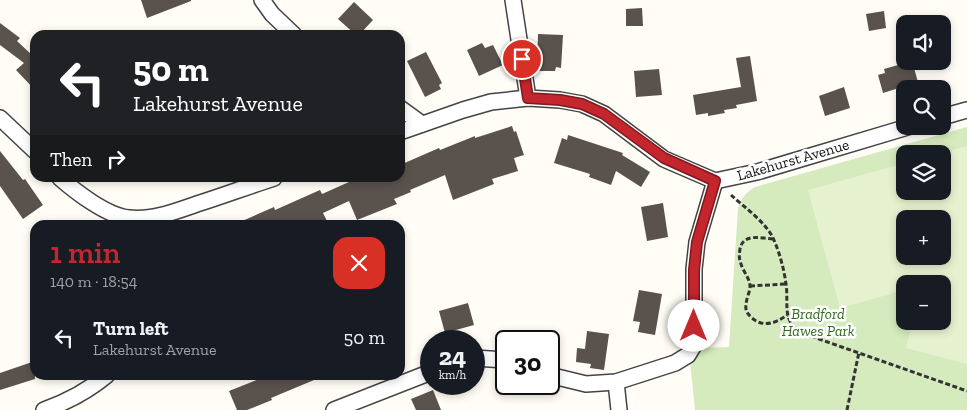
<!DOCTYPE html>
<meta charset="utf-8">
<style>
body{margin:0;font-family:"Zilla Slab",serif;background:#20242c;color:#f1f3f6;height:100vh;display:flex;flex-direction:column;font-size:19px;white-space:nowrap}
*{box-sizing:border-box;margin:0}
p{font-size:16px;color:#9ea1a6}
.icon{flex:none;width:28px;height:28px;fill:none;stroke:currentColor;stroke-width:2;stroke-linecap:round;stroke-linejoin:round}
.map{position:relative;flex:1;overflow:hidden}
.panel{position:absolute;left:30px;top:220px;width:375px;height:160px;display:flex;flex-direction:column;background:#171b24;border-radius:15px;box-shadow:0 2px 8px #0003}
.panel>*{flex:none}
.hud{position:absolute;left:30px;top:30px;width:375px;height:152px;border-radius:15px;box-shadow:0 2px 8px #0003;background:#202124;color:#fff;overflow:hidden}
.tools{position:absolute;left:896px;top:15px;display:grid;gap:10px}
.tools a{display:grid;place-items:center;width:55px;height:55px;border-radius:10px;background:#171b24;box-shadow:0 2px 8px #0003;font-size:25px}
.speed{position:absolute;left:420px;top:330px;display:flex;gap:10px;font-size:25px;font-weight:700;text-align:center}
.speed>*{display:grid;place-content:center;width:65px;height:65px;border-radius:50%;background:#171b24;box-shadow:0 2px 8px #0003;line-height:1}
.speed small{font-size:12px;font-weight:400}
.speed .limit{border:2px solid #111;border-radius:8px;background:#fff;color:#111}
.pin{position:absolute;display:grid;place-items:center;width:42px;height:42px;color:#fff;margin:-21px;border:2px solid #fff;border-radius:50%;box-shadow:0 1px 5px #0007}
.me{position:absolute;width:55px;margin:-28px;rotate:0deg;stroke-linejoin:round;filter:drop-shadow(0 0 4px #0008)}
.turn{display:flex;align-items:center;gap:18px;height:105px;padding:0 20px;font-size:22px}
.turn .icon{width:65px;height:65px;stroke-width:2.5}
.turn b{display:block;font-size:35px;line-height:42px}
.then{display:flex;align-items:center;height:48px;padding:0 20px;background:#0003;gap:10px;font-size:19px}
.round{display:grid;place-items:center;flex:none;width:52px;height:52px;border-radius:15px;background:#20242c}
.summary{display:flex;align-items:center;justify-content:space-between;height:85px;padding:0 20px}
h1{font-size:30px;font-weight:600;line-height:38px;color:#c4262e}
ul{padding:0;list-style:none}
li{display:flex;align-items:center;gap:15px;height:65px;padding:0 20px}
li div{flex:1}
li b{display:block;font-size:19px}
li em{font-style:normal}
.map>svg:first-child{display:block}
.green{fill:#d5ebbd;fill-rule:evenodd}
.pitch{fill:#e6f2cf;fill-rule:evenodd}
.building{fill:#5a524d}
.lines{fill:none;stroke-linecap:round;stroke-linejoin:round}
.street-casing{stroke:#444;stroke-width:18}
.path{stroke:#333;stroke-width:3;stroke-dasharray:5 2.5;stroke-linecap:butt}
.street{stroke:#fff;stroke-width:15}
.route-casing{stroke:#7f191e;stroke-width:12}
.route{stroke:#c4262e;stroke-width:9}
.labels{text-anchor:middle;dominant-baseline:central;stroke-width:5;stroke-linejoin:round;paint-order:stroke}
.street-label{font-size:15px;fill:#111;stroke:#fff}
.park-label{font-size:15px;font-style:italic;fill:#2f6b1f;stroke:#fff}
</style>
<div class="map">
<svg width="967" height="410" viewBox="0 0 967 410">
<rect width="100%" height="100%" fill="#fffdf5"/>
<path class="green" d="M967 127V410H695L690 361 698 348 729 347 738 208C742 197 745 193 755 187ZM905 154H942V191H905ZM905 219H942V256H905ZM905 284H942V321H905Z"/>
<path class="pitch" d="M967 146V364L906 348 913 321H942V284H905V290L840 308 808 190 905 163V191H942V154H938ZM905 219H942V256H905Z"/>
<g class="building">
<polygon points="141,0 191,0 191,1 147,18"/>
<polygon points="354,2 373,20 359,35 356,35 338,19"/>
<polygon points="642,8 643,26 626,26 626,9"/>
<polygon points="884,11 886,28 869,31 866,14"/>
<polygon points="0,23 20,38 17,41 32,55 35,52 35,90 16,70 24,63 0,45"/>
<polygon points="538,34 563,35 561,68 556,67 555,71 537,71"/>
<polygon points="482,43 485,48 493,45 503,65 479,76 467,50"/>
<polygon points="426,52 442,83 439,85 441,89 425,97 407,61"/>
<polygon points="750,56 757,101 736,105 737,108 724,110 725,113 708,116 708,113 696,115 693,95 741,87 736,58"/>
<polygon points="912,61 918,82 883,93 878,75 885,73 884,69"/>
<polygon points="659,69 662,95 636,97 634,71"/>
<polygon points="844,87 850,108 825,116 819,96"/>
<polygon points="512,126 514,132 516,131 524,155 514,158 518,171 492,179 494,184 453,200 445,175 410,190 411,192 394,199 397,204 357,220 349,201 323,213 329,225 233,225 274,207 275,210 320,190 322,194 349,182 347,178 400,178 400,165 439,148 440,150 475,136 475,138"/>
<polygon points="568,135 623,153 622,155 650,172 641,187 616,171 611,185 589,177 590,174 554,163 562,138 567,140"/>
<polygon points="0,151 23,180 25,179 43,205 23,219 0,186"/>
<polygon points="663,203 668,237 647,241 641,207"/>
<polygon points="639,290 662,294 655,335 638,332 640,322 633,321"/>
<polygon points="468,303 474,325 445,333 439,311"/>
<polygon points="587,331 609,334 604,370 590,368 591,364 576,362 577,348 585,349"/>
<polygon points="35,361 35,379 0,390 0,373"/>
<polygon points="269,375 326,375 271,398 272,400 247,410 237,410 229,391"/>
<polygon points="433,390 441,410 416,410 411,399"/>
</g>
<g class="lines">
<g class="street-casing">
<g id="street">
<polyline points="262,0 272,14 294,35"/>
<polyline points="513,0 528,98"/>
<polyline points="400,108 422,124"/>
<polyline points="942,117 967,110"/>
<polyline points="0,118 35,151"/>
<polyline points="400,132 463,110 491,102 528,98 560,100 582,104 604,114 664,159 715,181 757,172 911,126"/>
<path d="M60 178C76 192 107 216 129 218 153 221 179 210 200 203 225 195 249 186 274 178"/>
<polyline points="474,358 506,360"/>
<polyline points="549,375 586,384 616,382 675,363 688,355 694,345 694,269 697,242 715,181"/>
<polyline points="616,382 619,410"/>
<path d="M44 410C67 402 89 390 107 375"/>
<polyline points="334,410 431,372"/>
</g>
</g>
<g class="path">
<path d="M731 195C744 207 763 220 772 236 779 250 784 269 786 284 789 304 781 321 802 333L967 391"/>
<path d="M773 239C761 238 743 233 740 249 739 255 739 259 741 264 743 271 750 279 750 286 750 292 746 299 746 305 745 311 748 314 752 318 764 328 776 323 787 315"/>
<polyline points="750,286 786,284"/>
<polyline points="847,410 859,352"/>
</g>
<use href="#street" class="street"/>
</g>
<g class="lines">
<g class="route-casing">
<polyline id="route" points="522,59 528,98 560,100 582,104 604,114 664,158 715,181 697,242 694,270 694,326"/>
</g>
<use href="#route" class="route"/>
</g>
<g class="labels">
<g class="street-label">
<text transform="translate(793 160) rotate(-16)">Lakehurst Avenue</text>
</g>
<g class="park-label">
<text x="818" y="314">Bradford<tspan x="818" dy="17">Hawes Park</tspan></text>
</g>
</g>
</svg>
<div class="tools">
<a><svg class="icon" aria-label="sound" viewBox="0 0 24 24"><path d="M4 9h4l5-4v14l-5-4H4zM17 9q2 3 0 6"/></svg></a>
<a><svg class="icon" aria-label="search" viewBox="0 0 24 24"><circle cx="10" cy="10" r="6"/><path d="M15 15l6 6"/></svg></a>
<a><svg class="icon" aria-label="layers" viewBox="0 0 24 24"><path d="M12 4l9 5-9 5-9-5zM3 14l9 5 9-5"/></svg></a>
<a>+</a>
<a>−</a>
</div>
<div class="speed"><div>24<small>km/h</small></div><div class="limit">30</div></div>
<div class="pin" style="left:522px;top:59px;background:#d93025"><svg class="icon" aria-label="arrive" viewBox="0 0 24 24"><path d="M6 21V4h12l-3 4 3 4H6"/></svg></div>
<svg class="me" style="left:694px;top:326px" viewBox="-20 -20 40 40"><circle r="19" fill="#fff"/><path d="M0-13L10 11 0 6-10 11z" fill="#c4262e"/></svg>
<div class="hud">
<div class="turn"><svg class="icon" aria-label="left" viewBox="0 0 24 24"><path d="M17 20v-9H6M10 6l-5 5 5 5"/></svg><div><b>50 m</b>Lakehurst Avenue</div></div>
<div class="then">Then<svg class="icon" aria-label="right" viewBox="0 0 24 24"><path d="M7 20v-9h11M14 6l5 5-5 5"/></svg></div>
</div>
<section class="panel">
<div class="summary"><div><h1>1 min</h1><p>140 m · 18:54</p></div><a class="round" style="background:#d93025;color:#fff"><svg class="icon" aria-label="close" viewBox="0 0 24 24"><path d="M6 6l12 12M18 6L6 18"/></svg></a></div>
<ul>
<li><svg class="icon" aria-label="left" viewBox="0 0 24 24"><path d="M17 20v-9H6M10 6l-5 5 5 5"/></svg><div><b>Turn left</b><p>Lakehurst Avenue</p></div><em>50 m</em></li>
</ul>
</section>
</div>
